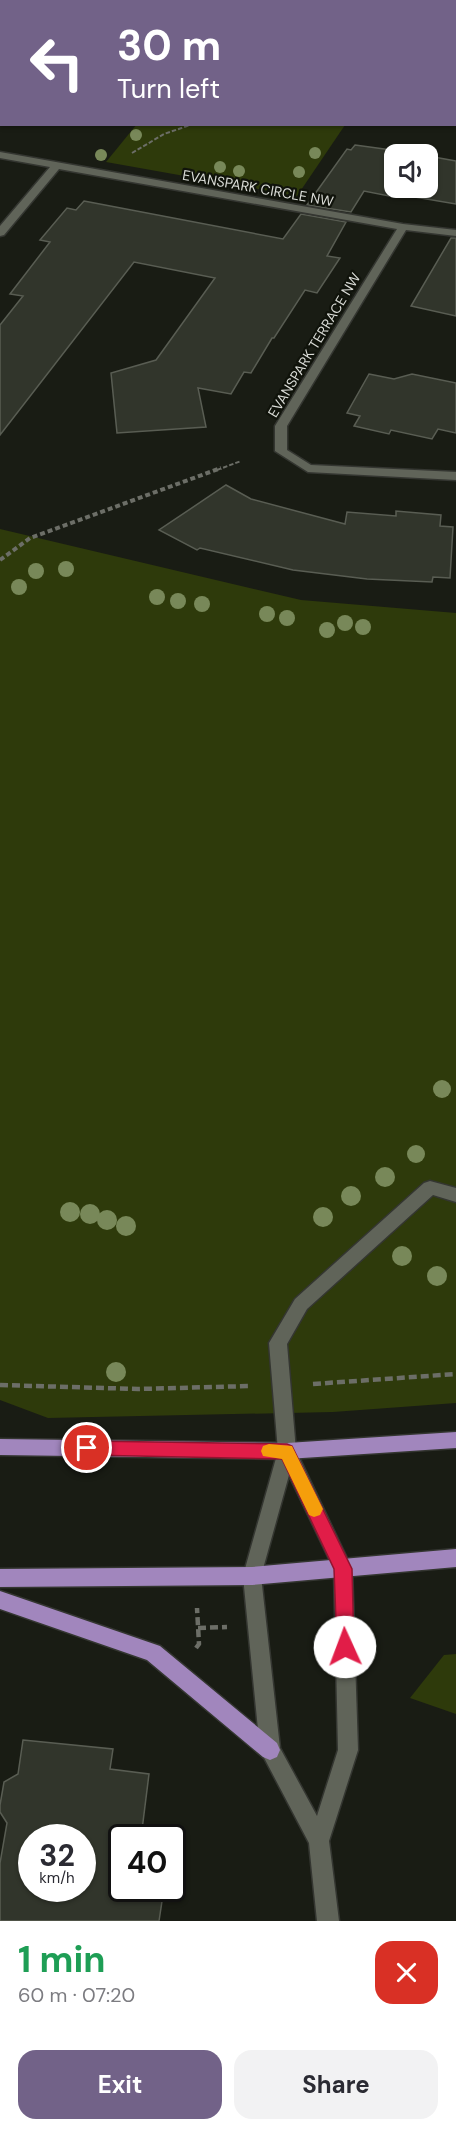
<!DOCTYPE html>
<meta charset="utf-8">
<style>
body{margin:0;font-family:"DM Sans",sans-serif;background:#f2f2f3;color:#2b2b33;height:100vh;display:flex;flex-direction:column;font-size:22px;white-space:nowrap}
*{box-sizing:border-box;margin:0}
p{font-size:20px;color:#7c7c81}
.icon{flex:none;width:33px;height:33px;fill:none;stroke:currentColor;stroke-width:2;stroke-linecap:round;stroke-linejoin:round}
.map{position:relative;height:1921px;overflow:hidden}
.drawer{display:flex;flex-direction:column;background:#fff;flex:1}
.drawer>*{flex:none}
.banner{position:absolute;left:0px;top:0px;width:456px;height:126px;box-shadow:0 2px 4px #0004;background:#726288;color:#fff;overflow:hidden}
.controls{position:absolute;left:384px;top:144px;display:grid;gap:12px}
.controls a{display:grid;place-items:center;width:54px;height:54px;border-radius:12px;background:#fff;box-shadow:0 2px 4px #0004;font-size:30px}
.speed{position:absolute;left:18px;top:1824px;display:flex;gap:12px;font-size:30px;font-weight:700;text-align:center}
.speed>*{display:grid;place-content:center;width:78px;height:78px;border-radius:50%;background:#fff;box-shadow:0 2px 4px #0004;line-height:1}
.speed small{font-size:15px;font-weight:400}
.speed .limit{border:3px solid #111;border-radius:9px;background:#fff;color:#111}
.pin{position:absolute;display:grid;place-items:center;width:51px;height:51px;color:#fff;margin:-26px;border:3px solid #fff;border-radius:50%;box-shadow:0 2px 6px #0007}
.me{position:absolute;width:66px;margin:-33px;rotate:358deg;stroke-linejoin:round;filter:drop-shadow(0 0 4px #0008)}
.turn{display:flex;align-items:center;gap:21px;height:126px;padding:0 18px;font-size:27px}
.turn .icon{width:78px;height:78px;stroke-width:2.5}
.turn b{display:block;font-size:42px;line-height:51px}
.round{display:grid;place-items:center;flex:none;width:63px;height:63px;border-radius:18px;background:#f2f2f3}
.overview{display:flex;align-items:center;justify-content:space-between;height:102px;padding:0 18px}
h1{font-size:36px;font-weight:700;line-height:45px;color:#1e9e55}
.action{display:flex;gap:12px;margin-top:auto;padding:12px 18px}
.action a{flex:1;height:69px;border-radius:18px;background:#726288;color:#fff;font-size:24px;font-weight:700;line-height:69px;text-align:center}
.action a+a{background:#f2f2f3;color:#2b2b33}
.map>svg:first-child{display:block}
.green{fill:#2e3a0b}
.building{fill:#31352b;stroke:#595d53;stroke-width:1.5;fill-rule:evenodd}
.lines{fill:none;stroke-linecap:round;stroke-linejoin:round}
.minor-casing{stroke:#343631;stroke-width:3}
.major-casing{stroke:#343631;stroke-width:3}
.path-far2{stroke:#6c6e67;stroke-width:2;stroke-dasharray:4.5 2;stroke-linecap:butt}
.path-far1{stroke:#6c6e67;stroke-width:4;stroke-dasharray:5 3;stroke-linecap:butt}
.path{stroke:#6c6e67;stroke-width:4.5;stroke-dasharray:8 4;stroke-linecap:butt}
.minor{fill:#606459;fill-rule:evenodd}
.major{fill:#a186bd;fill-rule:evenodd}
.tree{fill:#788859}
.route{fill:#e11d48;stroke:#92132f;stroke-width:1.5}
.slow{fill:#f59e0b}
.labels{text-anchor:middle;dominant-baseline:central;stroke-width:4.5;stroke-linejoin:round;paint-order:stroke}
.far-street-label{font-size:14px;fill:#dadcd7;stroke:#10130b}
</style>
<div class="map">
<svg width="456" height="1921" viewBox="0 0 456 1921">
<rect width="100%" height="100%" fill="#191c14"/>
<g class="green">
<polygon points="137,124 345,124 345,125 297,196 106,162"/>
<polygon points="0,529 301,600 456,613 456,1403 333,1412 48,1418 0,1400"/>
<polygon points="456,1654 456,1714 410,1698 444,1655"/>
</g>
<g class="building">
<polygon points="355,145 421,154 394,154 394,188 428,188 428,156 456,161 456,204 391,193 389,196 364,191 351,212 307,205 347,149 351,150"/>
<polygon points="84,201 283,239 301,214 346,222 327,256 340,258 317,293 305,290 274,338 272,338 251,373 244,372 231,394 198,388 206,427 117,433 111,373 156,360 215,278 134,262 0,435 0,325 23,296 10,294 50,242 40,240 67,208 76,210"/>
<polygon points="451,238 456,238 456,316 411,306"/>
<polygon points="369,374 394,379 412,374 456,383 456,433 438,429 432,439 391,430 389,434 354,426 360,416 347,413"/>
<polygon points="226,485 251,499 345,524 347,512 396,516 396,511 441,515 440,526 453,527 450,578 433,577 432,582 367,579 293,570 200,548 197,550 159,530"/>
<path d="M23 1740 113 1749 110 1769 149 1774 141 1838H122V1888H164L159 1921H0V1863L7 1823 0 1812V1805L4 1782 18 1774ZM32 1838H82V1888H32Z"/>
</g>
<g class="lines">
<g class="minor-casing">
<g id="minor">
<polygon points="12,0 28,0 29,2 13,2"/>
<polygon points="158,0 167,0 157,2"/>
<polygon points="220,0 236,0 237,2 221,2"/>
<polygon points="302,0 310,0 311,2 302,2"/>
<polygon points="326,0 335,0 325,2"/>
<rect x="454" y="51" width="2" height="6"/>
<polygon points="0,152 403,224 456,230 456,236 406,230 287,426 287,450 311,465 456,472 456,480 308,472 275,451 275,426 397,229 59,169 4,235 0,236 0,226 50,167 0,158"/>
<path d="M430 1181 456 1188V1202L433 1195 307 1309 287 1344 296 1451 352 1569 358 1750 329 1841 339 1921H317L309 1843 260 1750 243 1576 278 1451 269 1343 295 1299 424 1183ZM289 1475 334 1569 338 1750 317 1816 280 1748 261 1576Z"/>
</g>
</g>
<g class="major-casing">
<g id="major">
<polygon points="456,1432 456,1448 287,1459 0,1455 0,1439 287,1443"/>
<polygon points="456,1549 456,1567 252,1585 0,1587 0,1569 252,1567"/>
<polygon points="0,1591 160,1646 277,1743 280,1750 277,1757 270,1760 263,1757 147,1660 0,1609"/>
</g>
</g>
<g class="path-far2">
<polyline points="132,153 164,134 193,124"/>
<polyline points="217,470 241,461"/>
</g>
<polyline class="path-far1" points="0,560 30,538 221,468"/>
<g class="path">
<polyline points="313,1384 456,1374"/>
<polyline points="0,1385 138,1389 251,1386"/>
<polyline points="198,1628 227,1627"/>
<polyline points="196,1648 199,1644 197,1608"/>
</g>
<use href="#minor" class="minor"/>
<use href="#major" class="major"/>
</g>
<g class="tree">
<circle cx="136" cy="135" r="6"/>
<circle cx="315" cy="153" r="6"/>
<circle cx="101" cy="155" r="6"/>
<circle cx="220" cy="167" r="6"/>
<circle cx="239" cy="171" r="6"/>
<circle cx="299" cy="172" r="6"/>
<circle cx="66" cy="569" r="8"/>
<circle cx="36" cy="571" r="8"/>
<circle cx="19" cy="587" r="8"/>
<circle cx="157" cy="597" r="8"/>
<circle cx="178" cy="601" r="8"/>
<circle cx="202" cy="604" r="8"/>
<circle cx="267" cy="614" r="8"/>
<circle cx="287" cy="618" r="8"/>
<circle cx="345" cy="623" r="8"/>
<circle cx="363" cy="627" r="8"/>
<circle cx="327" cy="630" r="8"/>
<circle cx="442" cy="1089" r="9"/>
<circle cx="416" cy="1154" r="9"/>
<circle cx="385" cy="1177" r="10"/>
<circle cx="351" cy="1196" r="10"/>
<circle cx="70" cy="1212" r="10"/>
<circle cx="90" cy="1214" r="10"/>
<circle cx="323" cy="1217" r="10"/>
<circle cx="107" cy="1220" r="10"/>
<circle cx="126" cy="1226" r="10"/>
<circle cx="402" cy="1256" r="10"/>
<circle cx="437" cy="1276" r="10"/>
<circle cx="116" cy="1372" r="10"/>
</g>
<polygon class="route" points="87,1441 287,1444 292,1446 352,1569 354,1647 352,1653 345,1655 339,1653 337,1647 334,1569 282,1459 87,1455 81,1453 79,1448 81,1443"/>
<polygon class="slow" points="269,1444 292,1446 323,1509 320,1515 314,1517 309,1515 282,1459 263,1456 261,1451 263,1446"/>
<g class="labels">
<g class="far-street-label">
<text transform="translate(258 188) rotate(10)">EVANSPARK CIRCLE NW</text>
<text transform="translate(314 345) rotate(-59)">EVANSPARK TERRACE NW</text>
</g>
</g>
</svg>
<div class="controls">
<a><svg class="icon" aria-label="sound" viewBox="0 0 24 24"><path d="M4 9h4l5-4v14l-5-4H4zM17 9q2 3 0 6"/></svg></a>
</div>
<div class="speed"><div>32<small>km/h</small></div><div class="limit">40</div></div>
<div class="pin" style="left:87px;top:1448px;background:#d93025"><svg class="icon" aria-label="arrive" viewBox="0 0 24 24"><path d="M6 21V4h12l-3 4 3 4H6"/></svg></div>
<svg class="me" style="left:345px;top:1647px" viewBox="-20 -20 40 40"><circle r="19" fill="#fff"/><path d="M0-13L10 11 0 6-10 11z" fill="#e11d48"/></svg>
<div class="banner">
<div class="turn"><svg class="icon" aria-label="left" viewBox="0 0 24 24"><path d="M17 20v-9H6M10 6l-5 5 5 5"/></svg><div><b>30 m</b>Turn left</div></div>
</div>
</div>
<section class="drawer">
<div class="overview"><div><h1>1 min</h1><p>60 m · 07:20</p></div><a class="round" style="background:#d93025;color:#fff"><svg class="icon" aria-label="close" viewBox="0 0 24 24"><path d="M6 6l12 12M18 6L6 18"/></svg></a></div>
<div class="action"><a>Exit</a><a>Share</a></div>
</section>
